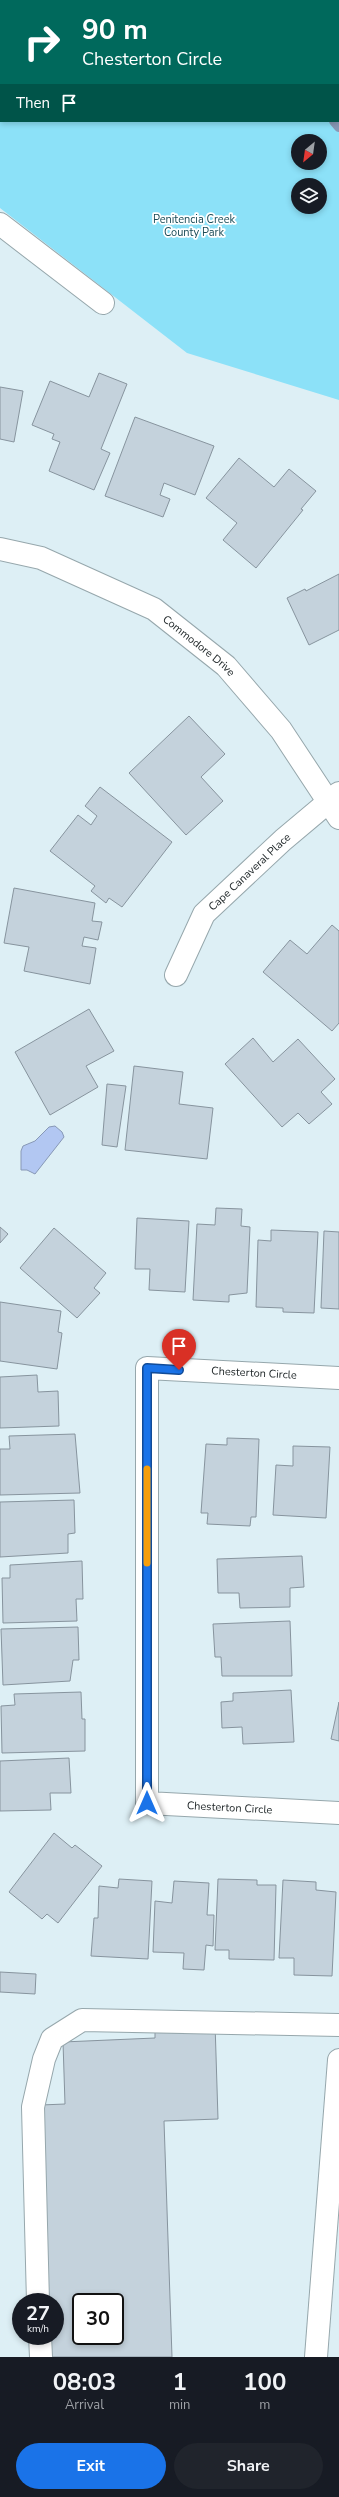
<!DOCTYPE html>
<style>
body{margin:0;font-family:"Nunito Sans",sans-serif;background:#20242c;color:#f1f3f6;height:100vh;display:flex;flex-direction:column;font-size:15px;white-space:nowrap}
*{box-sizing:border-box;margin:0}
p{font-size:13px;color:#9ea1a6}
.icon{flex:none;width:22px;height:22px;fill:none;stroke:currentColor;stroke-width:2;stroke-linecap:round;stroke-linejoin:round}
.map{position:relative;height:2357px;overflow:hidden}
.drawer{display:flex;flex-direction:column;background:#171b24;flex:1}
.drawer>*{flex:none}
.guide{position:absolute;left:0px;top:0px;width:339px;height:122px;box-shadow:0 2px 6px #0003;background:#00695c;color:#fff;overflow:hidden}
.needle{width:26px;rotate:209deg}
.buttons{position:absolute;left:291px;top:134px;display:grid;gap:8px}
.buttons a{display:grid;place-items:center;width:36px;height:36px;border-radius:50%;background:#171b24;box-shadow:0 2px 6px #0003;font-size:20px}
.speed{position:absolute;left:12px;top:2293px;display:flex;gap:8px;font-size:20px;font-weight:700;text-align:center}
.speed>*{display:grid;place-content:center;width:52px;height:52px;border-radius:50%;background:#171b24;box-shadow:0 2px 6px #0003;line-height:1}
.speed small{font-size:10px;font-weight:400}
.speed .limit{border:2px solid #111;border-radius:6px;background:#fff;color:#111}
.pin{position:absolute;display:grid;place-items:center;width:34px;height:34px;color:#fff;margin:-41px -17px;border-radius:50% 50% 50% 0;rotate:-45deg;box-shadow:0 0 4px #0007}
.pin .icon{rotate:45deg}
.me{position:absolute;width:44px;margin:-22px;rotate:0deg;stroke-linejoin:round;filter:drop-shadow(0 0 3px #0008)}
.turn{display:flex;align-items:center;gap:14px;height:84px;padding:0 16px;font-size:18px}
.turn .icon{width:52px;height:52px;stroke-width:2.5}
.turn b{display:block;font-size:28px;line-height:34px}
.then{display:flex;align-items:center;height:38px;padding:0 16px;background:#0003;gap:8px;font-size:15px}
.eta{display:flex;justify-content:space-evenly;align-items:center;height:68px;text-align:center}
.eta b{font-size:24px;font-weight:700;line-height:28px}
.button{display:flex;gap:8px;margin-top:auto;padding:8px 16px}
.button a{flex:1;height:46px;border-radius:24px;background:#1a73e8;color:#fff;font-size:16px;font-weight:700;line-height:46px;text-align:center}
.button a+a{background:#20242c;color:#f1f3f6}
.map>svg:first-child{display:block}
.green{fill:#8ce1f8;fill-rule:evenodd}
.water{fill:#b2c7f2;stroke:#8798b6}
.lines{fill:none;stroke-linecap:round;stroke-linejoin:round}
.stream{stroke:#8798b6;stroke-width:10}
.building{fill:#c4d2dc;stroke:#87949e;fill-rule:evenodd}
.minor-casing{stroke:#96a7ac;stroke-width:24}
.minor{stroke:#fff;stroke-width:22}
.route-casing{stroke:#114b97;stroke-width:10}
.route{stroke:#1a73e8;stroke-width:7}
.slow{stroke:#f59e0b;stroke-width:7}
.labels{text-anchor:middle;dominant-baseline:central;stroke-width:3.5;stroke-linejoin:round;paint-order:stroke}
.park-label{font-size:11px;fill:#1a4b57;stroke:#fff}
.street-label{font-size:11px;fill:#22292b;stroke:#fff}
</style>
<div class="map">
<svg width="339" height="2357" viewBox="0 0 339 2357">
<rect width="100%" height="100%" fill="#ddeff5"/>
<path class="green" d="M0 0H339V400L187 353 0 208ZM1 1H338V121H1ZM298 141H320V163H298ZM298 185H320V207H298Z"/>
<polygon class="water" points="55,1126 62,1132 64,1137 35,1174 27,1170 21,1170 21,1151 23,1146 35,1141 49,1127"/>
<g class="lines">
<g class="stream">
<polyline points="174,0 175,1"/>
<polyline points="334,121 339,127"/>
</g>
</g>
<g class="building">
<polygon points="99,373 127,384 101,449 110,453 94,490 49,471 60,442 52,439 54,434 32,425 50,381 89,397"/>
<polygon points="0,387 23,391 14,442 0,439"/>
<polygon points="135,417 214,446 195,495 164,483 160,495 170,499 163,517 105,496"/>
<polygon points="239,458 274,487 289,469 316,491 301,509 303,510 256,568 223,540 237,523 206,498"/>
<polygon points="339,574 339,630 309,645 287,598 305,589 306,591"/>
<polygon points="189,716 225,754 201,777 223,801 186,835 129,773"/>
<polygon points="100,787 172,842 122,907 109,898 106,903 91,891 95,886 50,851 78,815 91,825 97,816 85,806"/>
<polygon points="14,888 95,903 92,921 102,922 98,940 84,937 82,946 96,948 90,984 24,971 29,947 4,943"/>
<polygon points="332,925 339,931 339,1023 332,1031 263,972 290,940 307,954"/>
<polygon points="89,1009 114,1051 86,1066 98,1087 50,1115 15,1052"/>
<polygon points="253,1038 273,1062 298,1039 335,1079 321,1092 332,1104 309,1124 298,1113 282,1127 225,1064"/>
<polygon points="134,1066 183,1072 179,1104 213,1108 207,1159 125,1150"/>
<polygon points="107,1084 126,1086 117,1147 102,1145"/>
<polygon points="216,1208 242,1209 241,1226 250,1227 247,1293 229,1295 229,1302 193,1300 197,1224 215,1225"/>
<polygon points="137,1218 189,1221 185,1292 149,1290 150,1269 135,1269"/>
<polygon points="0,1227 8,1234 0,1243"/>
<polygon points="54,1228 106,1273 94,1288 100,1293 77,1318 20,1268"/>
<polygon points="271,1230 318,1232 314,1313 283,1312 283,1308 256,1307 258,1240 271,1241"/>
<polygon points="324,1231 339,1232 339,1309 321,1308"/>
<polygon points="0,1302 61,1311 58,1332 62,1333 57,1369 0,1361"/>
<polygon points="37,1375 38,1392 58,1391 59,1426 0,1428 0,1377"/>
<polygon points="75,1434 80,1493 0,1495 0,1449 10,1449 9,1436"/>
<polygon points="227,1438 259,1439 256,1517 251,1517 250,1526 207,1524 208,1513 201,1513 206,1444 227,1445"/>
<polygon points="293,1446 330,1447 326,1518 273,1515 276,1465 293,1466"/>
<polygon points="74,1500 75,1533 68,1534 68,1553 0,1557 0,1502"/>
<polygon points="302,1556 304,1587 290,1588 290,1607 240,1608 239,1593 218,1593 217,1559"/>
<polygon points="82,1561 83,1599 76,1599 77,1621 3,1623 2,1578 10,1578 10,1565"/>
<polygon points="290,1621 292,1676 222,1676 221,1657 215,1657 213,1624"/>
<polygon points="78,1627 79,1660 73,1660 70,1681 3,1685 1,1629"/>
<polygon points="291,1690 294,1742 243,1744 242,1727 222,1728 221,1702 233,1701 233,1693"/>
<polygon points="81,1692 82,1719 85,1719 85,1751 2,1753 1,1706 15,1705 14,1694"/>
<polygon points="339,1702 339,1741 331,1739"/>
<polygon points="69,1758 71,1793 50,1793 51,1810 0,1811 0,1761"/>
<polygon points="54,1833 72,1848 75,1845 102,1866 58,1923 47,1914 42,1919 9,1892"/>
<polygon points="119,1879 152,1881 148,1959 91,1956 94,1918 98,1918 99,1886 118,1888"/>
<polygon points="218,1879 257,1880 257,1885 276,1885 274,1960 229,1959 229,1950 215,1950"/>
<polygon points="283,1880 316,1882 316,1890 336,1892 332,1976 294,1975 294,1958 279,1958"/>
<polygon points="174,1881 209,1883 207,1915 214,1915 213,1946 206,1945 204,1970 183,1969 184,1953 153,1952 155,1901 172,1903"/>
<polygon points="0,1972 36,1974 35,1994 0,1992"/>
<path d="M215 2023 218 2119 164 2121 172 2357H50L49 2336H55V2302H48L41 2105 65 2104 63 2042 155 2038V2024ZM81 2302H115V2336H81Z"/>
</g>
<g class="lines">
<g class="minor-casing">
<g id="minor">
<polyline points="0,224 103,303"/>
<path id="s1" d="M0 549 41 558 154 609 226 666 281 730 339 818"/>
<path id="s2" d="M176 975 204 914 283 840 339 793"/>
<path id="s3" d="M339 1378 147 1368V1803L339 1813"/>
<polyline points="38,2302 33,2107 44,2059 52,2039 82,2020 339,2025"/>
<polyline points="40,2336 41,2357"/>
<polyline points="316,2357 339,2060"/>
</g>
</g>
<use href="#minor" class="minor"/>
</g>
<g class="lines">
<g class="route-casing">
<polyline id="route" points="147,1803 147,1368 179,1370"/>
</g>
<use href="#route" class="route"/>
<polyline class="slow" points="147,1563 147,1469"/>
</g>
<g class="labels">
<g class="park-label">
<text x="194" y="219">Penitencia Creek<tspan x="194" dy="13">County Park</tspan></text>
</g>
<g class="street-label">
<text stroke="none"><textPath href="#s1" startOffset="224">Commodore Drive</textPath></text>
<text stroke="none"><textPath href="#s2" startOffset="129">Cape Canaveral Place</textPath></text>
<text transform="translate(254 1373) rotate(3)">Chesterton Circle</text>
<text stroke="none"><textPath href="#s3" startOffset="710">Chesterton Circle</textPath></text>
</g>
</g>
</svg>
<div class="buttons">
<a><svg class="needle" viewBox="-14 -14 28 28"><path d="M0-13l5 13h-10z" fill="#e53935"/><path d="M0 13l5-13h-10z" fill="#9ea1a6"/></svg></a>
<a><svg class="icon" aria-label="layers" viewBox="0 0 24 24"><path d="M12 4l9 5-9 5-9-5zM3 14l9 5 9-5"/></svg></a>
</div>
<div class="speed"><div>27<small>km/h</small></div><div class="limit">30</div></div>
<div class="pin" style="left:179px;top:1370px;background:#d93025"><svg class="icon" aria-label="arrive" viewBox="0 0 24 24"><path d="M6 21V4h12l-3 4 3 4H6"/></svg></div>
<svg class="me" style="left:147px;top:1803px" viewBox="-20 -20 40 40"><path d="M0-17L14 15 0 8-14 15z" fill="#1a73e8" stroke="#fff" stroke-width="4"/></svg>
<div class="guide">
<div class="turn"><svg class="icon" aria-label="right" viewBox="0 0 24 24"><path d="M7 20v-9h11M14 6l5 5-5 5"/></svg><div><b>90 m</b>Chesterton Circle</div></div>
<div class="then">Then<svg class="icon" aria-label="arrive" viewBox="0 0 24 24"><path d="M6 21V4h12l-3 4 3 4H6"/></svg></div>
</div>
</div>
<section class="drawer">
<div class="eta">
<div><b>08:03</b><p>Arrival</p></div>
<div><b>1</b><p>min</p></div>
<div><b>100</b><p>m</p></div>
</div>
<div class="button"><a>Exit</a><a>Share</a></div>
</section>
